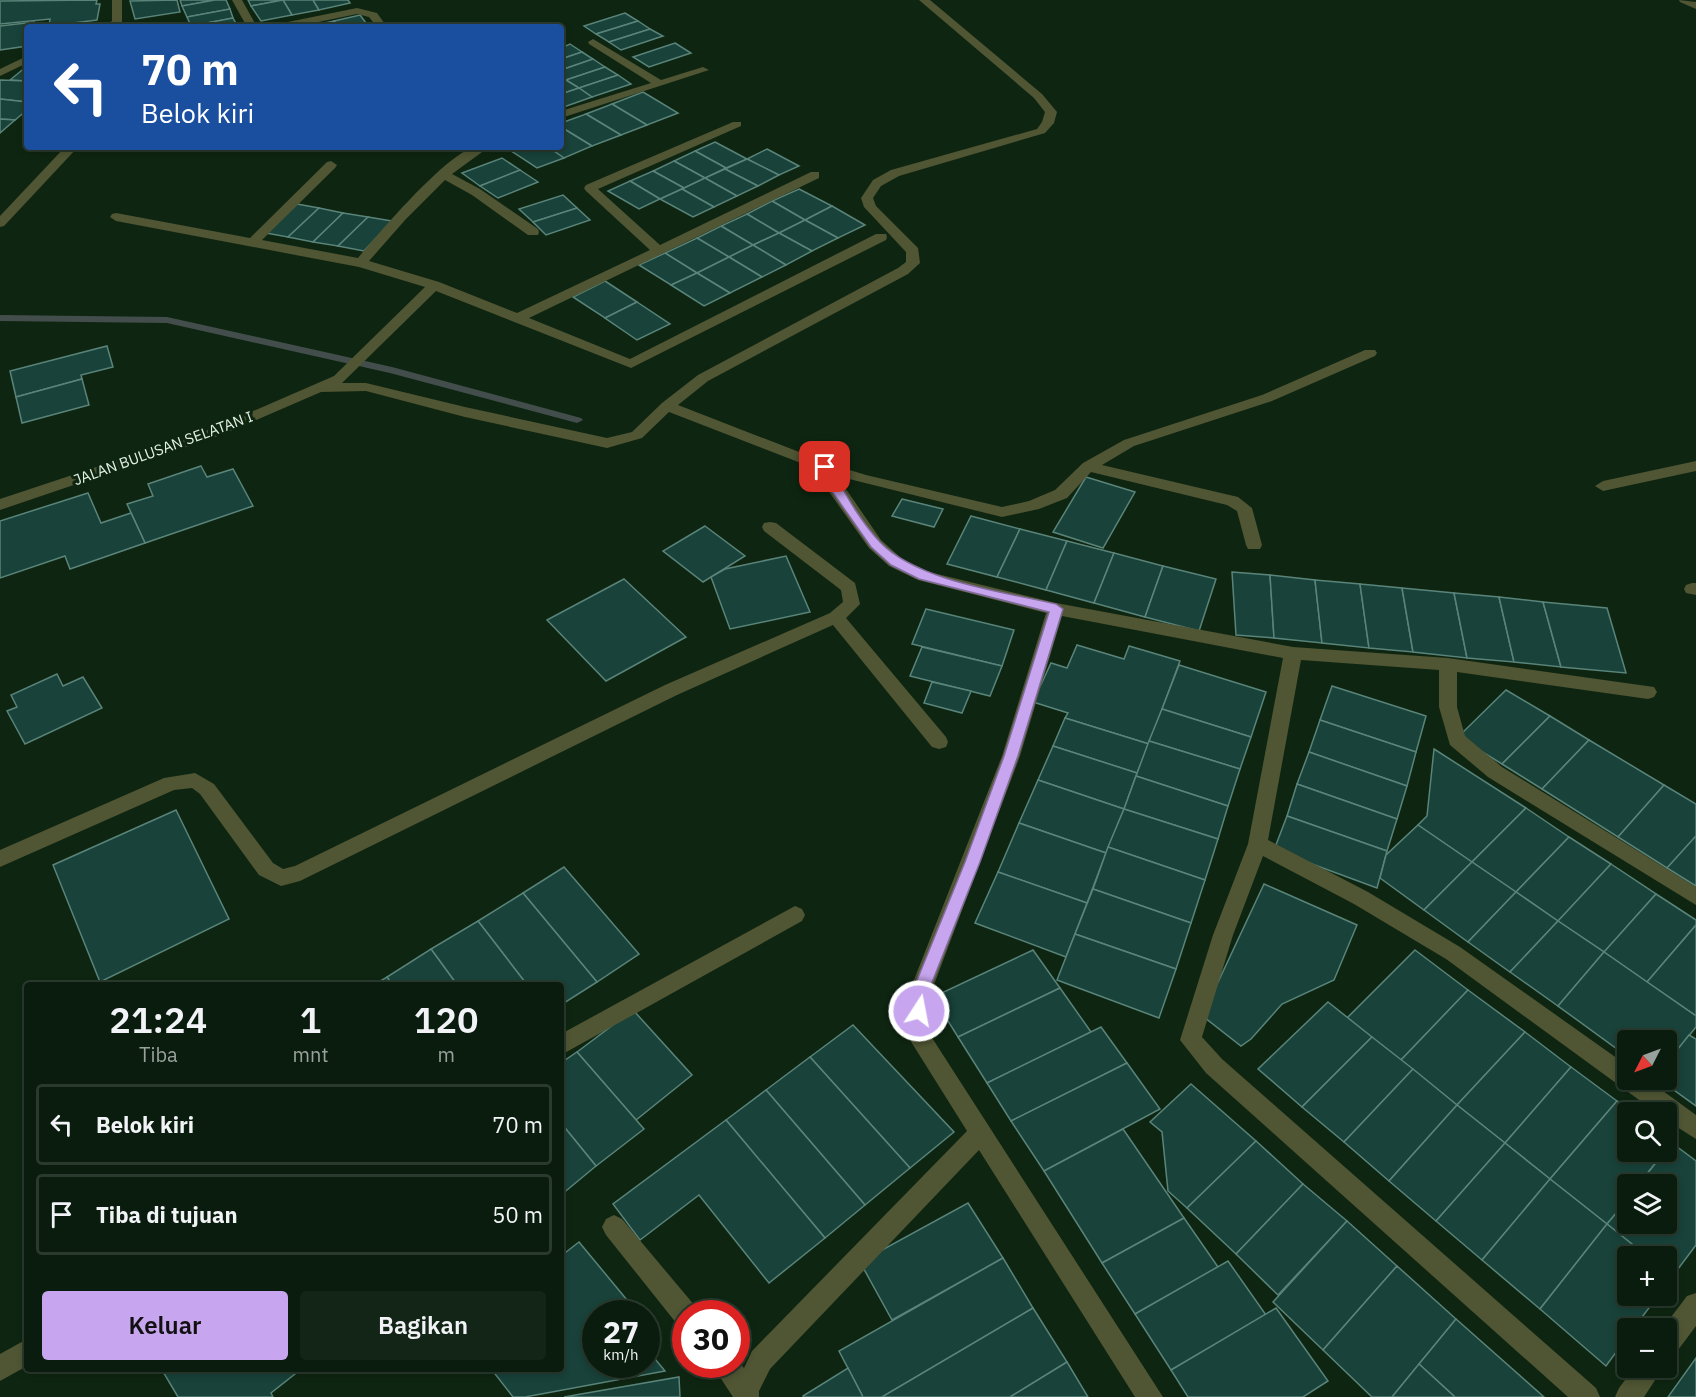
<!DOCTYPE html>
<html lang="id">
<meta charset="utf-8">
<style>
body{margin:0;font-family:"IBM Plex Sans",sans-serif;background:#132516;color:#f1f3f6;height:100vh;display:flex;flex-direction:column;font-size:22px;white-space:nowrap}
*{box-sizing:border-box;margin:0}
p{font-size:20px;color:#99a19d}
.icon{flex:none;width:33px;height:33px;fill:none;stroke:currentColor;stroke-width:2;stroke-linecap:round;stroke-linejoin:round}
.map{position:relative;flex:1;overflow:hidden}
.sheet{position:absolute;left:24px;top:982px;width:540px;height:390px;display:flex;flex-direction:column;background:#0a1c0d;border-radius:6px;box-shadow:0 3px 9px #0003,0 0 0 2px #2a3a2e}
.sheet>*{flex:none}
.top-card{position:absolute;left:24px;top:24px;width:540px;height:126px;border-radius:6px;box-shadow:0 3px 9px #0003,0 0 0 2px #2a3a2e;background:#1a4fa0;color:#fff;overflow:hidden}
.needle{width:39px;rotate:228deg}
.controls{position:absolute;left:1617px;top:1030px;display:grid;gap:12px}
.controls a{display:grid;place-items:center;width:60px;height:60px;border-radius:6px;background:#0a1c0d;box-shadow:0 3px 9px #0003,0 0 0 2px #2a3a2e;font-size:30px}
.speed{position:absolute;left:582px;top:1300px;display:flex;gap:12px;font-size:30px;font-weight:700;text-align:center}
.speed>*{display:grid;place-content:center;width:78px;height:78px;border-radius:50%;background:#0a1c0d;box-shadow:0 3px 9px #0003,0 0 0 2px #2a3a2e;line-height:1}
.speed small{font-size:15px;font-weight:400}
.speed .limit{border:9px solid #d22;background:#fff;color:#111}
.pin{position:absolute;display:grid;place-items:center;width:51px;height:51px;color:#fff;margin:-26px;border-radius:12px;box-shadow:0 3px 9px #0006}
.me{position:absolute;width:66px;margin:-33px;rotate:11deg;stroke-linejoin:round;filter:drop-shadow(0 0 4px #0008)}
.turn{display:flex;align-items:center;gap:21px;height:126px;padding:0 18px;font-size:27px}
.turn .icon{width:78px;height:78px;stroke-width:2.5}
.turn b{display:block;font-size:42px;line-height:51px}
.eta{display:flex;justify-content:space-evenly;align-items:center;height:102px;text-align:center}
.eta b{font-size:36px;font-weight:600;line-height:42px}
.action{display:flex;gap:12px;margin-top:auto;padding:12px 18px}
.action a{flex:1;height:69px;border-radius:6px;background:#c7a6ef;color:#111;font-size:24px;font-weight:600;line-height:69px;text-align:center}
.action a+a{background:#132516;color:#f1f3f6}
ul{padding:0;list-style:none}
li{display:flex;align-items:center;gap:18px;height:81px;margin:0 12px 9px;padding:0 6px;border:3px solid #2a3a2e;border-radius:6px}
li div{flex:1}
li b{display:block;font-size:22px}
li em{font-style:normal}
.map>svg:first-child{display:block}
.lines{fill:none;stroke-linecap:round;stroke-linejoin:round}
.stream{fill:#434e4c;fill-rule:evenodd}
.building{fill:#18423a;stroke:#5a847a;stroke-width:1.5}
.street{fill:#505533;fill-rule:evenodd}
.route{fill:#c7a6ef;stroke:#816c9b;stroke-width:1.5}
.labels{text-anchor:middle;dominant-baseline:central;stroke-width:6;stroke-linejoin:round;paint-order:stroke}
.far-street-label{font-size:15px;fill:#e0efe1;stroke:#0e2611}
</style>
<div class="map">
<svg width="1696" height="1397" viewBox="0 0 1696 1397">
<rect width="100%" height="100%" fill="#0e2611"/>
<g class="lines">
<polygon class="stream" points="0,315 167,317 392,367 581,418 583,420 577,423 390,373 167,323 0,321"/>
</g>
<g class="building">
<polygon points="97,0 96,4 100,4 97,20 49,26 50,19 0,24 0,1"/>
<polygon points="177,0 180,12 135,19 130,1"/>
<polygon points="180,0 215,0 182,6"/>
<polygon points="215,0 226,0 230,9 187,17 182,6"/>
<polygon points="248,0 282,0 251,6"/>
<polygon points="283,0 313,0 319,10 292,15"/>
<polygon points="283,0 292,15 261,21 251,6"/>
<polygon points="313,0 348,0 350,3 319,10"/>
<polygon points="230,9 233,18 191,26 187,17"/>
<polygon points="625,13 638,21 596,34 584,26"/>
<polygon points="360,15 369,27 339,27 334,21"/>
<polygon points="233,18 238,27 191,26"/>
<polygon points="334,21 339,27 317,27 315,25"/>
<polygon points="638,21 650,29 609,42 596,34"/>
<polygon points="34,22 33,27 27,27 27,46 0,50 0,26"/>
<polygon points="650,29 663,36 621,50 609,42"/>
<polygon points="675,43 691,53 649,67 633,57"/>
<polygon points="570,44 582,52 561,59 561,48"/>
<polygon points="582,52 593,59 561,70 561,59"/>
<polygon points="593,59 605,67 566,80 561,76 561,70"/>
<polygon points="27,66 27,81 10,80"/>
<polygon points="605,67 618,75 579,88 566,80"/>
<polygon points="618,75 631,84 592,97 579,88"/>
<polygon points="0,80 27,81 27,102 0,99"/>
<polygon points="566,80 579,88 561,94 561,81"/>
<polygon points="579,88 592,97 561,108 561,94"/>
<polygon points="643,92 678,113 647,125 612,104"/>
<polygon points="0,99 27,102 27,110 15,120 0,119"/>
<polygon points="612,104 647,125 621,135 586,114"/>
<polygon points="586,114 621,135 592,146 561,127 561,123"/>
<polygon points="0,119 15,120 0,133"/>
<polygon points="561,127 592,146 564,158 548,147 561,147"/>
<polygon points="715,142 747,159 726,168 695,151"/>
<polygon points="505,147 548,147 564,158 537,168"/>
<polygon points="767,149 799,166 779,175 747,159"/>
<polygon points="695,151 726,168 705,178 674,161"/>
<polygon points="502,158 520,170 480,186 462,173"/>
<polygon points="747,159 779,175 758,186 725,169"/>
<polygon points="674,161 705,178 684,188 653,171"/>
<polygon points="725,169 758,186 737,196 705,178"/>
<polygon points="520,170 538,182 498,198 480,186"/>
<polygon points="653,171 684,188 660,199 630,181"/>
<polygon points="705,178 737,196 714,207 682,189"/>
<polygon points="630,181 660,199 639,209 608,191"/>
<polygon points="682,189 714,207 693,217 660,199"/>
<polygon points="799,189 832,206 805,220 772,201"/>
<polygon points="563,195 577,208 533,222 519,209"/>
<polygon points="772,201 805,220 779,233 747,214"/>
<polygon points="297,204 319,208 288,237 266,233"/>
<polygon points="832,206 865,225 838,238 805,220"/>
<polygon points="319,208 343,213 313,242 288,237"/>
<polygon points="577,208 590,220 546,235 533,222"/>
<polygon points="343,213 368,217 338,246 313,242"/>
<polygon points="747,214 779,233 753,245 721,226"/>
<polygon points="368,217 392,221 364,251 338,246"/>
<polygon points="805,220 838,238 812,251 779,233"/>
<polygon points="721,226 753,245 729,257 697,238"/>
<polygon points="779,233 812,251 786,265 753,245"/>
<polygon points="697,238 729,257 697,273 665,253"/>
<polygon points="753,245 786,265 762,277 729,257"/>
<polygon points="665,253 697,273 671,285 639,265"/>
<polygon points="729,257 762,277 730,293 697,273"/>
<polygon points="697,273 730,293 704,306 671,285"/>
<polygon points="605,281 637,302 605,318 573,297"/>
<polygon points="637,302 670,324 637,340 605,318"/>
<polygon points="107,346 113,367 81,375 82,379 16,397 10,371"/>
<polygon points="82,379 89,405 22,423 16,397"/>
<polygon points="201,466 207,477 233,469 253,506 145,543 127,504 153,496 148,484"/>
<polygon points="1086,477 1135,492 1103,548 1053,532"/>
<polygon points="88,493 101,523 131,513 145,543 70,569 65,556 0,578 0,521"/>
<polygon points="902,499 943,509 934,527 892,516"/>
<polygon points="971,516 1020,529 997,577 947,564"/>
<polygon points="705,526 745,556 703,582 663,551"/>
<polygon points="1020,529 1067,541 1046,590 997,577"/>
<polygon points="1067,541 1114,553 1094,603 1046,590"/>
<polygon points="1114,553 1163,566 1145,617 1094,603"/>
<polygon points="786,556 810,612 730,629 711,577 725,569"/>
<polygon points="1163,566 1216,579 1199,631 1145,617"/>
<polygon points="1232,572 1270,575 1274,638 1236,635"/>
<polygon points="1270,575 1315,580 1322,643 1274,638"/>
<polygon points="624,579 686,637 606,681 547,620"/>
<polygon points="1315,580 1360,584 1369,648 1322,643"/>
<polygon points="1360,584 1402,588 1413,652 1369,648"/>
<polygon points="1402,588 1454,593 1467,658 1413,652"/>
<polygon points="1454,593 1499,597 1514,662 1467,658"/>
<polygon points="1499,597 1543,602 1561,667 1514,662"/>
<polygon points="1543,602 1607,608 1626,673 1561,667"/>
<polygon points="926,609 1014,630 1002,666 912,644"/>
<polygon points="1077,645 1124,659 1129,646 1180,661 1149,744 1065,718 1068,713 1033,702 1051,663 1067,668"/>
<polygon points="922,647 1002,666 990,696 910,676"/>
<polygon points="1179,665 1266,692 1251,737 1162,709"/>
<polygon points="57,674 63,686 83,677 102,708 25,744 7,711 17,707 11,695"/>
<polygon points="932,682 971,691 962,713 924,703"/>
<polygon points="1332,686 1426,716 1416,752 1320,720"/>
<polygon points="1506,690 1550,716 1502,764 1458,737"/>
<polygon points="1162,709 1251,737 1240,769 1149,741"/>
<polygon points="1550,716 1589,740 1542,789 1502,764"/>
<polygon points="1065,718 1149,744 1137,773 1053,746"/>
<polygon points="1320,720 1416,752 1407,786 1309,752"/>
<polygon points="1589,740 1664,785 1618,837 1542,789"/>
<polygon points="1149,741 1240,769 1228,806 1136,776"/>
<polygon points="1053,746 1137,773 1124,809 1038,780"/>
<polygon points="1434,749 1526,808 1472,862 1418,825 1427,816"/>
<polygon points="1309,752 1407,786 1397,819 1297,784"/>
<polygon points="1136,776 1228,806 1218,839 1124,809"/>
<polygon points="1038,780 1124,809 1106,853 1019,823"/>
<polygon points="1297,784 1397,819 1387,851 1287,816"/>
<polygon points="1664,785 1696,804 1696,836 1667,868 1618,837"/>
<polygon points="1526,808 1569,837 1516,892 1472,862"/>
<polygon points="1124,809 1218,839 1205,880 1108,847"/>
<polygon points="176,810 229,919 100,982 53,865"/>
<polygon points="1287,816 1387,851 1377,888 1274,850"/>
<polygon points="1019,823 1106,853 1087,903 998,872"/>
<polygon points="1418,825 1472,862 1424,910 1380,878 1386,855"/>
<polygon points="1696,836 1696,886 1667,868"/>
<polygon points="1569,837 1611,864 1558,921 1516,892"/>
<polygon points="1108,847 1205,880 1191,923 1093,889"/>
<polygon points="1472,862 1516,892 1468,942 1424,910"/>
<polygon points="1611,864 1656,894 1604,952 1558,921"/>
<polygon points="564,867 639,954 597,982 523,893"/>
<polygon points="998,872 1087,903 1066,957 975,923"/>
<polygon points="1264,884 1357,925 1334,980 1282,1004 1251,1039 1241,1046 1200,1014 1205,1010"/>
<polygon points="1093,889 1191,923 1176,969 1075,934"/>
<polygon points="1516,892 1558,921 1510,972 1468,942"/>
<polygon points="523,893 597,982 561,1005 561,986 528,986 478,921"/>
<polygon points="1656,894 1696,920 1696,925 1647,982 1604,952"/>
<polygon points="478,921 528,986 458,986 431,949"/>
<polygon points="1558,921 1604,952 1558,1006 1510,972"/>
<polygon points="1696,925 1696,1016 1647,982"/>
<polygon points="1075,934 1176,969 1159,1018 1057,980"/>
<polygon points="431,949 458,986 393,986 387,977"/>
<polygon points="1033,950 1060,988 958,1037 933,997"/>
<polygon points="1415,950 1468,990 1401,1060 1347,1018"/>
<polygon points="1604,952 1696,1016 1696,1027 1666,1064 1666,1041 1628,1041 1628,1057 1558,1006"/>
<polygon points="387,977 393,986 372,986"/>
<polygon points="1060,988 1091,1032 987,1083 958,1037"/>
<polygon points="1468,990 1525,1032 1457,1105 1401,1060"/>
<polygon points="1328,1002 1372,1037 1302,1107 1258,1069"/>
<polygon points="633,1010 692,1075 636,1120 577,1052"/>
<polygon points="853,1025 954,1132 910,1168 810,1057"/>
<polygon points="1101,1027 1127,1063 1011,1121 987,1083"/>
<polygon points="1525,1032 1571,1067 1505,1143 1457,1105"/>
<polygon points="1689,1035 1696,1039 1696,1106 1660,1080 1666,1080 1666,1064"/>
<polygon points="1372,1037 1413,1069 1344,1142 1302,1107"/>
<polygon points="577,1052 644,1129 596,1166 561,1123 561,1063"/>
<polygon points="810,1057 910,1168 865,1205 766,1090"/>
<polygon points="1127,1063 1160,1109 1044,1171 1011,1121"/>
<polygon points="1571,1067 1617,1101 1550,1179 1505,1143"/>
<polygon points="1413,1069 1457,1105 1389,1181 1344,1142"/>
<polygon points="1191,1084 1256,1141 1187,1208 1168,1191 1162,1132 1150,1122"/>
<polygon points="766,1090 865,1205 825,1238 726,1120"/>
<polygon points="1617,1101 1633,1113 1628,1113 1628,1152 1664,1152 1638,1185 1628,1185 1628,1199 1607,1224 1550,1179"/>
<polygon points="1457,1105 1505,1143 1436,1221 1389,1181"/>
<polygon points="726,1120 825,1238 769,1283 699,1195 640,1240 613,1204"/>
<polygon points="561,1123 596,1166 561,1195"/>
<polygon points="1123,1129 1184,1218 1102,1263 1044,1171"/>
<polygon points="1256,1141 1303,1184 1236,1254 1187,1208"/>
<polygon points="1505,1143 1550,1179 1482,1260 1436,1221"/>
<polygon points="1672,1143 1696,1161 1696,1245 1672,1277 1666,1272 1666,1257 1648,1257 1607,1224 1628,1199 1628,1224 1666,1224 1666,1185 1638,1185"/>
<polygon points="1550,1179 1607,1224 1540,1309 1482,1260"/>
<polygon points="1303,1184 1347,1221 1278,1295 1236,1254"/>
<polygon points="968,1203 1003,1258 892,1320 860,1262"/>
<polygon points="1184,1218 1218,1267 1135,1314 1102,1263"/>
<polygon points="1347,1221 1397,1266 1323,1350 1273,1302"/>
<polygon points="1607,1224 1648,1257 1628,1257 1628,1296 1658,1296 1633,1329 1628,1329 1628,1336 1606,1366 1540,1309"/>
<polygon points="579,1242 627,1300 616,1310 619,1314 596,1314 596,1365 646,1365 646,1348 665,1371 525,1397 513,1397 492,1370 561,1370 561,1256"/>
<polygon points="1003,1258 1033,1308 882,1397 863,1397 839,1351"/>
<polygon points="1228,1261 1266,1315 1171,1370 1135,1314"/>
<polygon points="1397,1266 1456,1319 1392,1397 1372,1397 1323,1350"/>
<polygon points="1033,1308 1067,1362 1010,1397 882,1397"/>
<polygon points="1276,1308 1328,1381 1303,1397 1188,1397 1171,1370"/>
<polygon points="1456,1319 1544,1397 1455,1397 1419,1364"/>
<polygon points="1696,1358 1696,1397 1668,1397"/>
<polygon points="1067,1362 1088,1397 1010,1397"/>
<polygon points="1419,1364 1455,1397 1392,1397"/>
<polygon points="848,1368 863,1397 803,1397 803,1396"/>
<polygon points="162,1370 300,1370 271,1393 273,1397 178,1397"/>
<polygon points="679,1377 680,1397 564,1397"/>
</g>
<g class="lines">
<g class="street">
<polygon points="112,0 122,0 122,23 116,27 101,27 112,21"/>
<polygon points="232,0 242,0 257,27 247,27"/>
<path d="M919 0H930L1042 94 1057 112 1054 123 1045 133 899 176 881 186 873 198 876 206 918 248 920 263 908 274 708 381 678 405 830 464 866 475 1002 507 1029 501 1055 490 1083 463 1124 440 1262 395 1365 350H1375L1377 353 1375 356 1272 401 1134 446 1102 465 1238 497 1252 508 1262 545 1260 549H1248L1246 545 1237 511 1227 505 1091 472 1067 498 1039 509 1002 517 837 476 881 540 901 558 929 572 1056 603 1293 647 1448 658 1654 687 1657 692 1654 697 1648 699 1457 672V707L1465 736 1502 767 1696 887V905L1488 777 1450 745 1439 707V670L1301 660 1268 840 1368 892 1460 947 1628 1066V1080H1648L1696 1115V1139L1666 1120V1113H1657L1446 959 1354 904 1263 856 1233 935 1202 1037 1222 1059 1596 1388 1600 1397H1568L1206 1073 1180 1040 1213 935 1248 844 1283 658 1062 616 1020 756 932 990 927 1030 1163 1397H1135L979 1150 770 1369 759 1391V1397H733L712 1365H736V1359L744 1368 752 1351 967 1131 905 1032 910 990 1002 756 1046 613 918 580 889 566 869 548 827 489 819 470 669 412 642 438 607 448 465 417 366 391 321 392 224 434 0 510V499L214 428 334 376 425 287 359 267 116 221 110 217 112 214 116 213 250 238 327 162 331 161 337 165 335 168 262 240 358 258C378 234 447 153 475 147 479 146 485 147 489 147L452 174 480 189 538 229 539 232 538 235H528L472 195 445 180 406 219 369 261 439 282 517 313 650 250 586 191 584 188 586 185 733 122H741V126L598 189 660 245 811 172H819V178L529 318 630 359 876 234H886L887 237 886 240 631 368 436 291 342 383H366L465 407 607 438 632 432 662 403 698 375 898 268 906 262V252L864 207 861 198 873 180 891 170 1037 129 1042 122 1045 112 1034 98Z"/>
<polygon points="1679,0 1696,2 1696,9 1680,2"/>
<polygon points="357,8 377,13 387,27 377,27 369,17 357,14 294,27 273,27 278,24"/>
<polygon points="593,39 661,80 703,67 709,70 561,118 561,111 651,83 589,44 588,42"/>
<polygon points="27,56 27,63 0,76 0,69"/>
<polygon points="65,147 78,147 4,226 0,227 0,216"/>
<polygon points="1696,461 1696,471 1603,491 1595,486 1603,481"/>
<polygon points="770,522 776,523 855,583 860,604 846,618 946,737 948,742 946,747 939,749 932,747 833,625 677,695 300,881 281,886 259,875 200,794 192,788 174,790 0,867 0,850 164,778 195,773 214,784 273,863 283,869 295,866 665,685 830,613 843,602 841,590 764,531 762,527 764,523"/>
<polygon points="1692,583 1696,583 1696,595 1686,593 1684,589 1686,585"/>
<polygon points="795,906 802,909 805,915 802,921 561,1055 561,1034"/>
<polygon points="614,1215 622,1219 695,1306 698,1314 686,1314 686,1327 677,1324 606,1235 602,1227 606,1219"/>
<polygon points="1696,1293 1696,1326 1675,1354 1666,1357 1666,1329 1662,1329 1687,1296"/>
<polygon points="27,1339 27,1366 0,1381 0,1354"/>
<polygon points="1634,1368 1663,1368 1644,1397 1615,1397 1619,1388"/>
</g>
</g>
<path class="route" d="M825 464 829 465C844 491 859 520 880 542 917 581 1004 592 1056 604L1063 609 1018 756 980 862 929 990 924 1016 919 1018 913 1016 910 1011 913 990 965 862 1004 756 1049 612 919 579 891 565 871 547 829 487 819 467Z"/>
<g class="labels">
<g class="far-street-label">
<text transform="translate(163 448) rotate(-20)">JALAN BULUSAN SELATAN I</text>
</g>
</g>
</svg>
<div class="controls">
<a><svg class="needle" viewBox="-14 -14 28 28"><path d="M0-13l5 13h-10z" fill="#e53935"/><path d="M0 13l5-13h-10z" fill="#99a19d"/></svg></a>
<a><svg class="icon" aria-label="search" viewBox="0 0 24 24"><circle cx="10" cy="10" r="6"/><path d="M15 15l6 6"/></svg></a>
<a><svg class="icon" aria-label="layers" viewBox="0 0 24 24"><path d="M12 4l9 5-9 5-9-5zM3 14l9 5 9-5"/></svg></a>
<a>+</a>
<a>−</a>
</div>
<div class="speed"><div>27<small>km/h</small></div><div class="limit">30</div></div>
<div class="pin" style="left:825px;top:467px;background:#d93025"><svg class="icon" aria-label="arrive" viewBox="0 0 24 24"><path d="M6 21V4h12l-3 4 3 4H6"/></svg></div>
<svg class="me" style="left:919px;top:1011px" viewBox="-20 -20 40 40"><circle r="17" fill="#c7a6ef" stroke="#fff" stroke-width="3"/><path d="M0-11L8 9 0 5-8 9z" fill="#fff"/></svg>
<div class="top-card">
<div class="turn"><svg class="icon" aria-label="left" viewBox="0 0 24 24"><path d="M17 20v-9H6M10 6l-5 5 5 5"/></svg><div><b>70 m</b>Belok kiri</div></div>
</div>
<section class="sheet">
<div class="eta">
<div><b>21:24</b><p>Tiba</p></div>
<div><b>1</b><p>mnt</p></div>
<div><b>120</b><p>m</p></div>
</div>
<ul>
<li><svg class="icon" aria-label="left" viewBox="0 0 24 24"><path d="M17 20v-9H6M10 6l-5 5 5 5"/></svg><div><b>Belok kiri</b></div><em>70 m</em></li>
<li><svg class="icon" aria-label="arrive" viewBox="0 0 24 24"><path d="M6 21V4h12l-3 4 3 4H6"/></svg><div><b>Tiba di tujuan</b></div><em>50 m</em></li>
</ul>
<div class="action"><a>Keluar</a><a>Bagikan</a></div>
</section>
</div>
